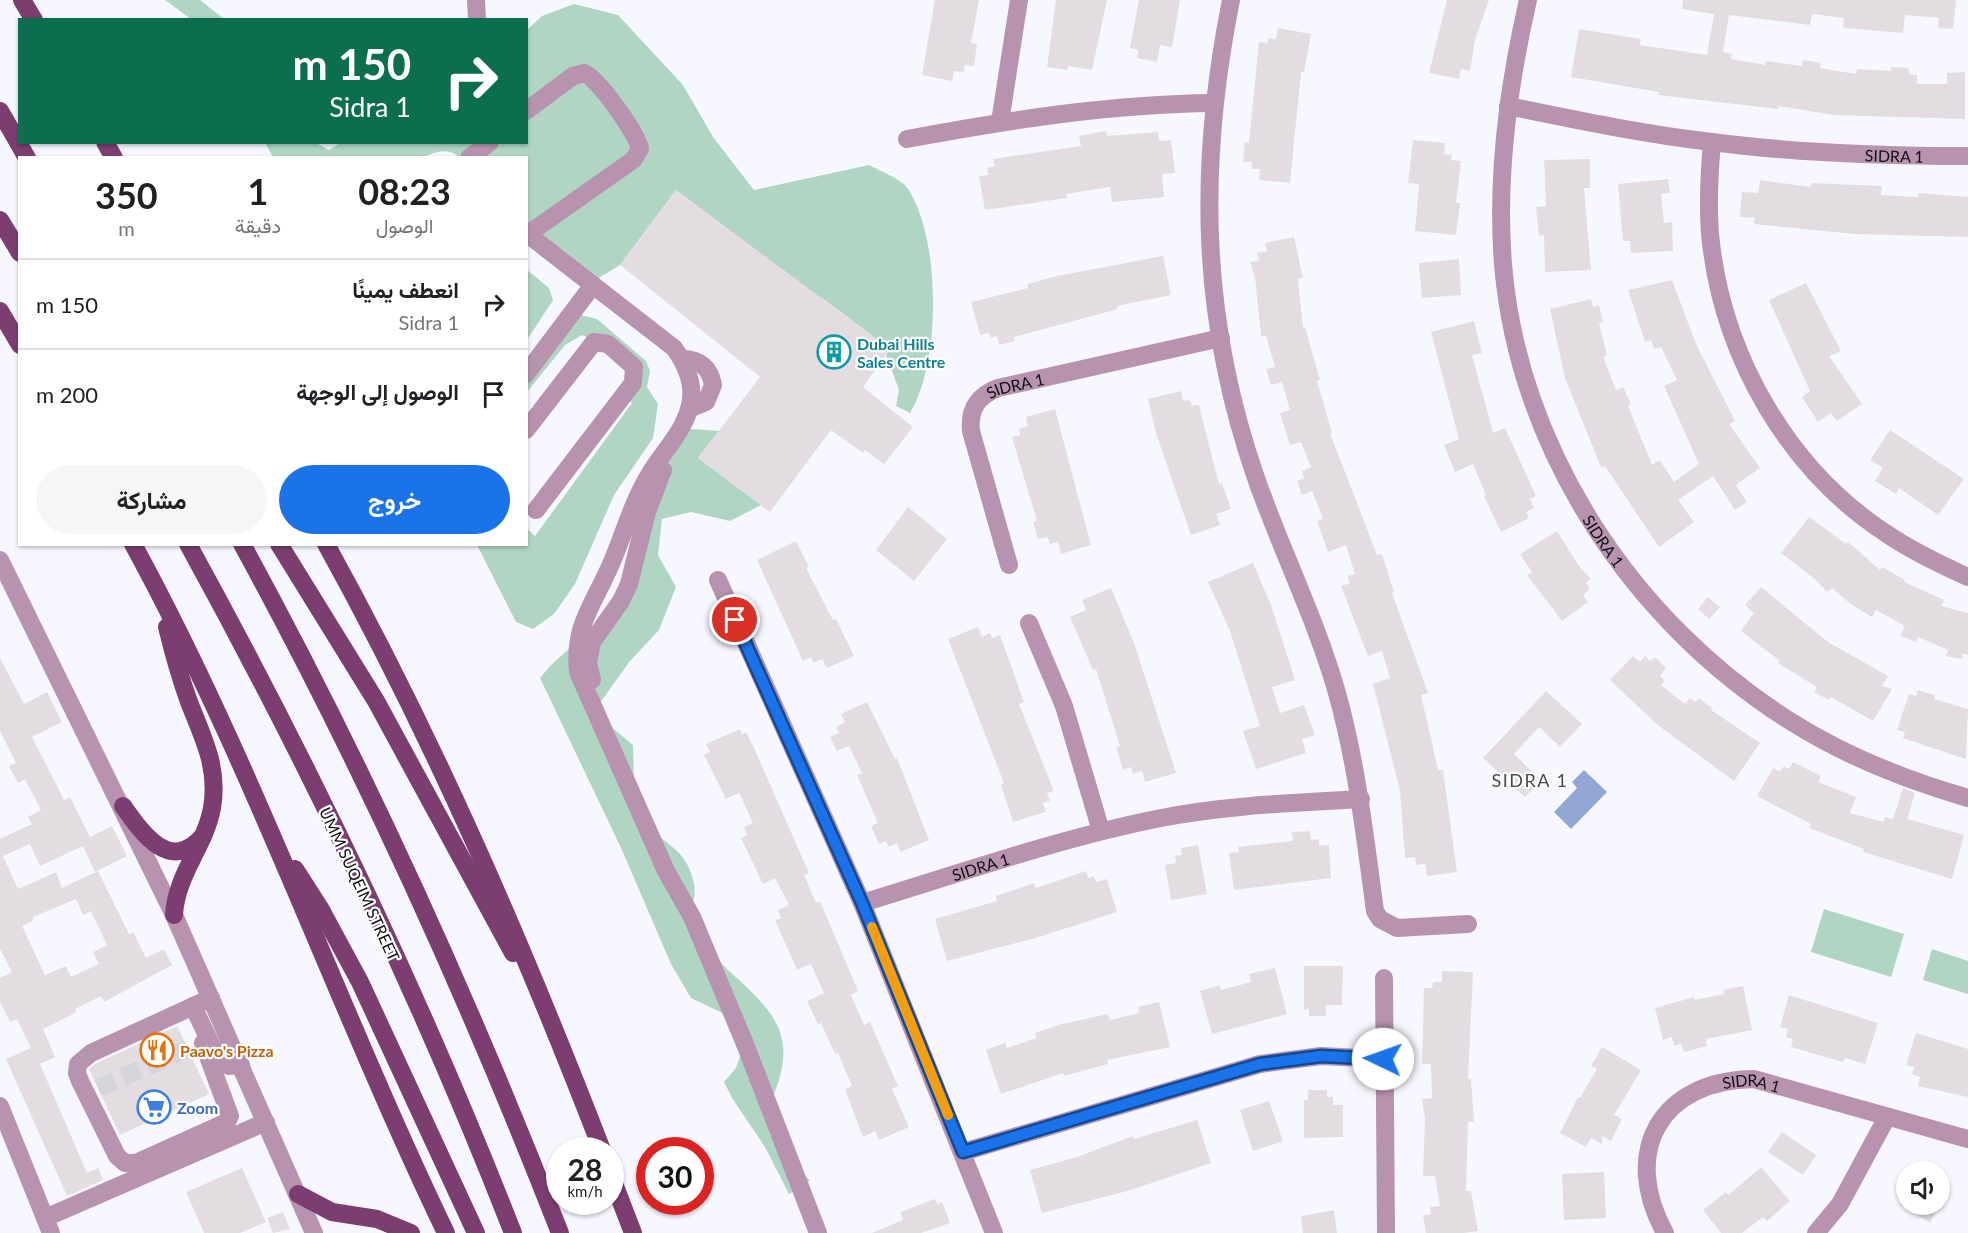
<!DOCTYPE html>
<html lang="ar">
<meta charset="utf-8">
<style>
body{margin:0;font-family:Lato,Vazirmatn,sans-serif;background:#f6f6f6;color:#202124;direction:rtl;height:100vh;display:flex;flex-direction:column;font-size:22px;white-space:nowrap}
*{box-sizing:border-box;margin:0}
p{font-size:20px;color:#757577}
.icon{flex:none;width:33px;height:33px;fill:none;stroke:currentColor;stroke-width:2;stroke-linecap:round;stroke-linejoin:round}
.map{position:relative;flex:1;overflow:hidden;direction:ltr}
.drawer{position:absolute;left:18px;top:156px;width:510px;height:390px;display:flex;flex-direction:column;background:#fff;border-radius:0px;box-shadow:0 2px 4px #0004;direction:rtl}
.drawer>*{flex:none}
.hud{position:absolute;left:18px;top:18px;width:510px;height:126px;border-radius:0px;box-shadow:0 2px 4px #0004;direction:rtl;background:#0b6e4f;color:#fff;overflow:hidden}
.controls{position:absolute;left:1896px;top:1161px;display:grid;gap:12px}
.controls a{display:grid;place-items:center;width:54px;height:54px;border-radius:50%;background:#fff;box-shadow:0 2px 4px #0004;font-size:30px}
.speed{position:absolute;left:546px;top:1137px;display:flex;gap:12px;font-size:30px;font-weight:700;text-align:center}
.speed>*{display:grid;place-content:center;width:78px;height:78px;border-radius:50%;background:#fff;box-shadow:0 2px 4px #0004;line-height:1}
.speed small{font-size:15px;font-weight:400}
.speed .limit{border:9px solid #d22;background:#fff;color:#111}
.pin{position:absolute;display:grid;place-items:center;width:51px;height:51px;color:#fff;margin:-26px;border:3px solid #fff;border-radius:50%;box-shadow:0 2px 6px #0007}
.me{position:absolute;width:66px;margin:-33px;rotate:273deg;stroke-linejoin:round;filter:drop-shadow(0 0 4px #0008)}
.turn{display:flex;align-items:center;gap:21px;height:126px;padding:0 18px;font-size:27px}
.turn .icon{width:78px;height:78px;stroke-width:2.5}
.turn b{display:block;font-size:42px;line-height:51px}
.eta{display:flex;justify-content:space-evenly;align-items:center;height:102px;text-align:center}
.eta b{font-size:36px;font-weight:700;line-height:42px}
.button{display:flex;gap:12px;margin-top:auto;padding:12px 18px}
.button a{flex:1;height:69px;border-radius:36px;background:#1a73e8;color:#fff;font-size:24px;font-weight:700;line-height:69px;text-align:center}
.button a+a{background:#f6f6f6;color:#202124}
ul{padding:0;list-style:none}
li{display:flex;align-items:center;gap:18px;height:90px;padding:0 18px;border-top:2px solid #e0e0e0}
li div{flex:1}
li b{display:block;font-size:22px}
li em{font-style:normal}
.map>svg:first-child{display:block}
.green{fill:#b1d5c3}
.water{fill:#91a8d4}
.building{fill:#e3dde2;fill-rule:evenodd}
.lines{fill:none;stroke-linecap:round;stroke-linejoin:round}
.minor-tunnel{stroke:#d4d5db;stroke-width:18;stroke-dasharray:18 9;stroke-linecap:butt}
.minor{stroke:#b893af;stroke-width:18}
.major{stroke:#7c3e71;stroke-width:18}
.route-casing{stroke:#114b97;stroke-width:15}
.route{stroke:#1a73e8;stroke-width:10}
.slow{stroke:#f59e0b;stroke-width:10}
.labels{text-anchor:middle;dominant-baseline:central;stroke-width:4.5;stroke-linejoin:round;paint-order:stroke}
.street-label{font-size:16px;fill:#0f1012;stroke:#fff}
.culture-label{font-size:16px;font-weight:bold;fill:#0d838f;stroke:#fff;text-anchor:start}
.food-label{font-size:16px;font-weight:bold;fill:#c56008;stroke:#fff;text-anchor:start}
.shop-label{font-size:16px;font-weight:bold;fill:#366cbe;stroke:#fff;text-anchor:start}
.neighbourhood-label{font-size:18px;letter-spacing:1.5px;fill:#47484d;stroke:#fff}
</style>
<div class="map">
<svg width="1968" height="1233" viewBox="0 0 1968 1233">
<rect width="100%" height="100%" fill="#f7f8ff"/>
<g class="green">
<polygon points="165,0 200,0 224,19 191,19"/>
<path d="M574 4 618 15 683 85 713 137 754 190 869 165C879 171 902 179 908 189 941 239 941 363 910 413L896 406 899 390 886 355 890 349 822 298 805 319 802 285 676 190 620 265 592 282 527 235 526 158 459 157C447 147 435 152 422 158L273 157 265 143H316L329 150 342 142H526L527 30 542 16Z"/>
<polygon points="527,270 549,288 553,300 527,340"/>
<polygon points="581,315 597,319 646,361 650,371 647,387 658,404 653,438 614,495 575,584 554,614 533,629 516,622 477,545 526,544 527,529 535,536 632,403 620,392 630,376 605,346 582,335 565,345 527,392 527,374"/>
<path d="M678 428 719 431 698 458 761 505 730 521 691 512 662 519 658 555 676 587 659 630 630 661 597 707 610 726 633 745C634 768 632 806 647 824 666 847 687 848 694 884 697 896 689 912 693 924 700 942 716 958 729 971 783 1019 799 1041 767 1111L783 1150 810 1181 789 1194 765 1147 732 1098 724 1082 736 1068 745 1042 735 1019 691 998 671 964 622 850 540 678 551 665 596 625 617 598Z"/>
<polygon points="1824,909 1904,934 1891,977 1811,952"/>
<polygon points="1932,949 1968,961 1968,994 1923,980"/>
</g>
<polygon class="water" points="1584,770 1607,792 1571,829 1554,812 1577,788 1572,782"/>
<g class="building">
<polygon points="935,0 979,0 971,43 977,44 974,66 965,65 964,72 954,71 952,81 922,75"/>
<polygon points="1056,0 1107,0 1092,70 1068,66 1067,70 1047,67"/>
<polygon points="1139,0 1180,0 1172,47 1160,45 1157,62 1137,58 1138,50 1130,48"/>
<polygon points="1447,0 1489,0 1475,40 1470,71 1461,69 1459,79 1429,73"/>
<polygon points="1683,0 1956,0 1953,29 1938,28 1939,18 1905,15 1903,33 1843,28 1844,18 1812,14 1810,25 1729,15 1723,52 1732,54 1731,59 1766,65 1766,61 1802,66 1803,60 1821,63 1820,68 1856,74 1857,69 1891,71 1891,67 1909,68 1909,74 1917,75 1917,84 1947,84 1947,73 1965,72 1965,119 1834,115 1778,106 1778,109 1658,95 1659,92 1571,77 1579,29 1641,39 1640,45 1707,55 1714,14 1682,9"/>
<polygon points="1278,28 1311,34 1304,72 1301,72 1290,183 1259,180 1260,169 1252,169 1252,162 1243,162 1245,142 1249,143 1259,42 1268,43 1269,38 1276,39"/>
<polygon points="1106,131 1107,136 1158,132 1159,141 1171,140 1175,173 1162,174 1164,197 1112,202 1110,187 1066,194 1067,198 985,210 979,176 988,175 987,168 995,166 993,159 1081,146 1079,136"/>
<polygon points="1413,140 1445,143 1444,154 1452,155 1451,160 1461,161 1456,203 1460,203 1456,235 1415,231 1419,184 1408,183"/>
<polygon points="1590,159 1590,188 1584,188 1591,270 1545,272 1544,235 1539,236 1536,207 1546,206 1544,160"/>
<polygon points="1668,179 1670,193 1661,194 1664,223 1672,222 1673,251 1631,253 1630,241 1623,241 1618,184"/>
<polygon points="1760,180 1811,187 1811,183 1882,186 1881,195 1918,197 1918,193 1968,197 1968,237 1855,234 1754,224 1755,218 1740,217 1742,192 1758,193"/>
<polygon points="676,190 890,349 863,387 913,427 884,464 865,450 863,453 831,430 770,512 698,458 760,377 620,265"/>
<polygon points="1294,237 1303,278 1298,279 1303,328 1305,327 1320,380 1317,381 1332,433 1330,433 1377,555 1382,554 1394,592 1392,593 1428,693 1421,695 1438,770 1443,770 1457,872 1427,876 1425,864 1416,865 1415,857 1405,858 1400,791 1373,684 1390,678 1382,651 1368,656 1341,586 1350,583 1348,576 1355,574 1346,545 1328,552 1317,521 1323,519 1312,491 1302,495 1297,481 1304,478 1302,471 1311,467 1301,442 1290,445 1280,413 1290,410 1282,382 1271,385 1266,369 1275,367 1266,336 1261,336 1255,277 1250,262 1259,261 1257,253 1267,251 1265,243"/>
<polygon points="1163,256 1171,295 1117,306 1118,309 1014,337 1015,341 999,345 997,336 991,338 989,333 980,335 971,302 1028,288 1027,284 1057,276"/>
<polygon points="1459,259 1461,295 1422,298 1419,263"/>
<polygon points="1672,280 1696,344 1735,421 1729,424 1760,468 1736,485 1747,502 1735,510 1713,476 1678,500 1694,522 1659,547 1605,466 1601,467 1565,378 1550,309 1591,299 1593,307 1599,305 1603,322 1599,323 1607,356 1603,357 1616,390 1623,387 1631,404 1628,406 1652,465 1660,460 1674,482 1699,464 1664,386 1677,380 1661,347 1654,349 1651,340 1645,342 1628,290"/>
<polygon points="1806,283 1841,351 1829,356 1862,404 1837,421 1831,413 1818,422 1802,397 1810,391 1769,300"/>
<polygon points="1474,321 1482,353 1472,355 1493,433 1505,428 1536,496 1530,499 1534,508 1526,512 1529,518 1501,532 1484,496 1486,495 1473,464 1455,472 1444,445 1459,439 1431,332"/>
<polygon points="1181,391 1183,401 1190,400 1192,406 1199,405 1219,484 1222,483 1231,509 1216,514 1220,525 1191,535 1156,433 1148,399"/>
<polygon points="1055,409 1091,545 1061,554 1058,542 1050,544 1047,537 1038,539 1033,522 1037,521 1012,437 1020,435 1019,429 1028,426 1026,417"/>
<polygon points="1890,430 1964,479 1938,515 1899,488 1896,494 1875,481 1883,468 1870,460"/>
<polygon points="908,507 947,539 914,581 876,550"/>
<polygon points="1809,517 1846,544 1848,542 1880,570 1882,567 1905,580 1904,582 1944,600 1941,606 1968,613 1968,655 1963,654 1962,659 1946,656 1948,650 1918,637 1916,642 1900,636 1905,626 1876,610 1872,617 1852,605 1832,588 1827,592 1815,579 1781,553"/>
<polygon points="1557,531 1579,566 1591,579 1586,583 1590,589 1583,595 1588,602 1562,621 1527,575 1532,572 1520,554"/>
<polygon points="796,541 809,567 806,568 833,620 836,619 854,656 827,668 822,659 814,663 811,657 803,661 757,560"/>
<polygon points="1253,563 1271,605 1295,680 1272,687 1280,713 1304,705 1315,735 1302,739 1306,753 1256,769 1243,731 1260,726 1230,631 1208,582"/>
<polygon points="1761,587 1828,642 1888,676 1882,686 1892,689 1873,721 1831,697 1829,700 1814,692 1817,687 1778,663 1780,661 1741,631 1754,613 1745,605"/>
<polygon points="1111,588 1134,643 1176,773 1145,782 1142,771 1133,774 1131,767 1123,770 1116,747 1120,746 1096,669 1093,670 1070,617 1086,610 1082,600"/>
<polygon points="1708,597 1720,607 1709,619 1698,609"/>
<polygon points="978,627 982,637 990,633 992,638 1000,635 1024,702 1019,704 1054,791 1047,793 1050,801 1043,803 1046,812 1013,822 1001,785 1004,783 948,639"/>
<polygon points="1633,656 1640,662 1645,656 1650,661 1655,657 1666,668 1660,676 1665,681 1661,685 1685,704 1690,698 1696,702 1699,698 1712,708 1711,710 1760,743 1734,781 1659,726 1610,680"/>
<path d="M0 658 24 704 47 692 62 722 32 737 64 800 70 797 90 837 112 826 127 856 95 872 83 846 40 866 30 844 3 856 18 889 56 872 62 888 98 871 129 934 133 932 146 958 164 949 172 965 104 1002 101 996 75 1009 77 1012 43 1029 55 1057 40 1064 87 1173 98 1168 103 1180 67 1196 6 1059 31 1048 17 1019 10 1022 0 1002V978L12 972 0 949V839L32 824 28 817 41 810 25 779 18 783 9 766 16 763 0 731ZM76 899 83 915 91 911 107 945 93 952 99 964 71 977 66 966 45 975 22 926 34 920 33 917Z"/>
<polygon points="1918,690 1935,695 1934,699 1968,709 1966,759 1903,738 1905,732 1897,730 1909,694 1916,696"/>
<polygon points="1546,691 1582,724 1560,747 1539,727 1514,754 1541,780 1525,797 1483,758"/>
<polygon points="867,702 895,759 897,758 929,840 900,852 897,843 889,847 886,841 879,844 871,826 878,823 857,775 862,773 849,746 837,751 830,737 839,733 836,727 845,722 841,714"/>
<polygon points="740,729 742,734 746,732 755,750 809,873 804,875 816,903 820,901 858,991 851,995 864,1025 870,1022 898,1086 892,1089 909,1127 879,1140 875,1131 863,1137 845,1089 852,1086 838,1053 835,1054 821,1023 818,1024 807,1001 824,993 811,964 797,970 775,920 781,918 778,910 789,905 775,878 763,884 741,838 747,835 744,827 753,823 739,793 726,799 704,755 710,752 706,744"/>
<polygon points="1793,762 1821,776 1818,782 1856,797 1850,813 1884,822 1885,817 1893,819 1903,788 1915,793 1907,819 1964,835 1952,879 1863,852 1864,849 1809,828 1811,824 1757,796 1773,768 1780,772 1784,766 1789,769"/>
<polygon points="1310,831 1311,840 1319,839 1319,846 1329,845 1331,878 1234,890 1229,853 1239,852 1238,847 1293,841 1292,832"/>
<polygon points="1198,845 1207,894 1171,900 1165,865 1176,863 1175,856 1182,855 1181,848"/>
<polygon points="1086,871 1088,878 1094,876 1096,882 1107,879 1117,912 1032,939 947,961 935,919 997,901 996,896 1034,883 1036,888"/>
<polygon points="1304,966 1343,966 1342,1005 1326,1005 1326,1016 1309,1016 1309,1008 1304,1010"/>
<polygon points="1275,968 1287,1014 1212,1034 1200,991 1220,985 1221,990 1251,982 1249,974"/>
<polygon points="1442,971 1473,972 1468,1079 1471,1079 1474,1122 1468,1122 1466,1191 1471,1191 1478,1231 1464,1233 1426,1233 1423,1215 1431,1214 1430,1207 1440,1206 1435,1176 1423,1176 1425,1118 1422,1099 1432,1098 1431,1064 1422,1064 1424,988 1432,988 1433,982 1442,982"/>
<polygon points="1743,986 1752,1030 1706,1039 1707,1046 1684,1052 1681,1044 1674,1046 1672,1037 1663,1040 1655,1008 1694,997 1695,1000 1724,994 1723,990"/>
<polygon points="1789,995 1878,1023 1865,1064 1845,1058 1843,1062 1791,1047 1793,1039 1786,1037 1788,1029 1780,1027"/>
<polygon points="1159,1002 1170,1047 1107,1060 1108,1064 1064,1076 1063,1073 1001,1094 986,1050 1005,1043 1007,1048 1036,1038 1035,1033 1062,1024 1108,1014 1110,1020 1139,1013 1138,1007"/>
<polygon points="177,1026 209,1094 120,1135 89,1069 97,1063"/>
<polygon points="1916,1033 1968,1049 1968,1097 1918,1086 1920,1077 1912,1074 1915,1067 1906,1065"/>
<polygon points="1602,1047 1641,1070 1614,1115 1622,1119 1611,1141 1602,1136 1602,1144 1591,1138 1586,1147 1560,1133 1578,1097 1580,1098 1597,1069 1591,1066"/>
<polygon points="1308,1090 1327,1090 1327,1097 1333,1097 1333,1105 1343,1105 1343,1137 1304,1138 1304,1100 1308,1100"/>
<polygon points="1269,1101 1283,1141 1253,1151 1240,1110"/>
<polygon points="1197,1120 1211,1163 1131,1190 1042,1213 1030,1170 1077,1157 1133,1136 1134,1139"/>
<polygon points="1782,1132 1816,1155 1803,1175 1768,1152"/>
<polygon points="1761,1167 1790,1201 1767,1221 1763,1217 1742,1233 1721,1233 1703,1210 1726,1192 1728,1195"/>
<polygon points="242,1168 266,1222 240,1233 204,1233 186,1192"/>
<polygon points="1604,1172 1606,1218 1564,1220 1562,1174"/>
<polygon points="935,1199 937,1204 942,1202 950,1223 921,1233 872,1233 903,1220 900,1212"/>
<polygon points="1899,1204 1940,1204 1930,1223"/>
<polygon points="1334,1210 1337,1233 1303,1233 1301,1216"/>
<polygon points="283,1212 290,1229 273,1233 267,1218"/>
</g>
<g class="lines">
<polyline class="minor-tunnel" points="98,1088 188,1049"/>
<g class="minor">
<polyline points="476,0 477,20"/>
<path d="M1231 0C1198 165 1200 317 1256 478 1281 550 1316 619 1337 693 1357 765 1365 837 1375 911L1380 919 1397 928 1468 924"/>
<path id="s1" d="M1528 0C1508 87 1496 175 1503 264 1518 450 1634 623 1790 721 1845 756 1906 780 1968 798"/>
<path id="s2" d="M1508 106C1576 120 1643 134 1712 142 1797 153 1882 156 1968 156"/>
<path d="M526 111 573 76 584 73C598 78 638 135 640 149L633 160 528 234"/>
<polyline points="1000,122 1019,0"/>
<path d="M907 139C1009 120 1110 104 1214 103"/>
<path d="M1712 142C1709 176 1707 209 1711 243 1724 356 1787 468 1884 532 1910 550 1939 564 1968 577"/>
<polyline points="469,158 490,142"/>
<path d="M526 233 674 348C685 363 693 380 691 399 688 428 663 451 649 475 632 503 624 534 611 564 594 604 573 625 578 672L666 871 692 917 745 1044 818 1233"/>
<path d="M682 359C700 359 710 368 713 385L706 402 689 409"/>
<polyline points="526,374 593,285"/>
<polyline points="526,430 594,342 608,344 634,367 633,383 536,510"/>
<polyline points="0,560 174,915 314,1233"/>
<path id="s3" d="M1009 565 971 431C969 410 977 396 998 388L1221 338"/>
<polyline points="718,580 862,903 994,1233"/>
<polyline points="1029,623 1064,706 1101,831"/>
<polyline points="592,680 588,663 592,642 621,601 629,584 647,512 663,470"/>
<path id="s4" d="M862 903C961 873 1060 838 1161 818 1227 805 1294 803 1361 799"/>
<polyline points="1384,978 1386,1233"/>
<polyline points="193,1006 219,1061 229,1066 241,1065"/>
<polyline points="203,1043 230,1116 227,1122 136,1163 125,1163 117,1156 80,1081 77,1073 78,1064 91,1053 211,998"/>
<polyline points="0,1106 51,1233"/>
<polyline points="963,1152 1260,1064 1321,1056 1383,1059"/>
<polyline points="45,1218 266,1122"/>
<path id="s5" d="M1665 1233C1620 1151 1661 1080 1754 1079L1968 1139"/>
<polyline points="1816,1233 1840,1204 1887,1117"/>
</g>
<g class="major">
<polyline points="22,0 34,20"/>
<polyline points="0,111 27,158"/>
<polyline points="105,142 114,158"/>
<polyline points="0,220 20,253"/>
<polyline points="0,311 20,345"/>
<path d="M133 544C254 766 337 1006 446 1233"/>
<path d="M188 544C310 766 421 997 513 1233"/>
<path d="M242 544C364 767 468 997 560 1233"/>
<polyline points="279,544 376,701 513,953"/>
<path d="M326 544C434 739 522 943 602 1150"/>
<path d="M167 627C173 652 180 677 189 702 203 738 219 767 212 808 205 846 176 875 174 915"/>
<path d="M123 806C142 833 170 874 203 836"/>
<polyline points="295,869 320,908 360,982 476,1233"/>
<polyline points="610,1173 633,1233"/>
<polyline points="298,1194 332,1212 377,1219 411,1233"/>
</g>
</g>
<g class="lines">
<g class="route-casing">
<polyline id="route" points="735,620 862,903 963,1152 1260,1064 1321,1056 1383,1059"/>
</g>
<use href="#route" class="route"/>
<polyline class="slow" points="872,927 948,1115"/>
</g>
<defs>
<g id="building-ring" transform="scale(1.725)"><circle r="9.5" fill="#fff" stroke="#0f9aa8" stroke-width="1.5"/><path d="M-4-6H4V6H1V3H-1V6H-4ZM-2.5-4.3h1.7v1.8h-1.7ZM.8-4.3h1.7v1.8H.8ZM-2.5-1h1.7V.8h-1.7ZM.8-1h1.7V.8H.8Z" fill="#0f9aa8"/></g>
<g id="restaurant-ring" transform="scale(1.725)"><circle r="9.5" fill="#fff" stroke="#e8710a" stroke-width="1.5"/><path d="M-5-6h1v4h1v-4h1v4h1v-4h1v5L-1.5 .5V6h-2V.5L-5-1ZM5-6V6H3V1.5H1.5Q1.5-4 5-6Z" fill="#e8710a"/></g>
<g id="supermarket-ring" transform="scale(1.725)"><circle r="9.5" fill="#fff" stroke="#3f7fe0" stroke-width="1.5"/><path d="M-6-5.5h2.5l.6 2H6L4.5 2H-2.5L-4.4-4H-6ZM-1.5 3.2a1.3 1.3 0 1 0 .1 0ZM3 3.2a1.3 1.3 0 1 0 .1 0Z" fill="#3f7fe0"/></g>
</defs>
<g fill-rule="evenodd">
<use href="#building-ring" x="834" y="352"/>
<use href="#restaurant-ring" x="157" y="1050"/>
<use href="#supermarket-ring" x="154" y="1107"/>
</g>
<g class="labels">
<g class="street-label">
<text stroke="none"><textPath href="#s2" startOffset="390">SIDRA 1</textPath></text>
<text stroke="none"><textPath href="#s3" startOffset="212">SIDRA 1</textPath></text>
<text stroke="none"><textPath href="#s1" startOffset="564">SIDRA 1</textPath></text>
<text stroke="none"><textPath href="#s4" startOffset="124">SIDRA 1</textPath></text>
<text transform="translate(360 884) rotate(65)">UMM SUQEIM STREET</text>
<text stroke="none"><textPath href="#s5" startOffset="222">SIDRA 1</textPath></text>
</g>
<g class="culture-label">
<text x="857" y="343">Dubai Hills<tspan x="857" dy="18">Sales Centre</tspan></text>
</g>
<g class="food-label">
<text x="180" y="1050">Paavo's Pizza</text>
</g>
<g class="shop-label">
<text x="177" y="1107">Zoom</text>
</g>
<g class="neighbourhood-label">
<text x="1530" y="780">SIDRA 1</text>
</g>
</g>
</svg>
<div class="controls">
<a><svg class="icon" aria-label="sound" viewBox="0 0 24 24"><path d="M4 9h4l5-4v14l-5-4H4zM17 9q2 3 0 6"/></svg></a>
</div>
<div class="speed"><div>28<small>km/h</small></div><div class="limit">30</div></div>
<div class="pin" style="left:735px;top:620px;background:#d93025"><svg class="icon" aria-label="arrive" viewBox="0 0 24 24"><path d="M6 21V4h12l-3 4 3 4H6"/></svg></div>
<svg class="me" style="left:1383px;top:1059px" viewBox="-20 -20 40 40"><circle r="19" fill="#fff"/><path d="M0-13L10 11 0 6-10 11z" fill="#1a73e8"/></svg>
<div class="hud">
<div class="turn"><svg class="icon" aria-label="right" viewBox="0 0 24 24"><path d="M7 20v-9h11M14 6l5 5-5 5"/></svg><div><b>150 m</b>Sidra 1</div></div>
</div>
<section class="drawer">
<div class="eta">
<div><b>08:23</b><p>الوصول</p></div>
<div><b>1</b><p>دقيقة</p></div>
<div><b>350</b><p>m</p></div>
</div>
<ul>
<li><svg class="icon" aria-label="right" viewBox="0 0 24 24"><path d="M7 20v-9h11M14 6l5 5-5 5"/></svg><div><b>انعطف يمينًا</b><p>Sidra 1</p></div><em>150 m</em></li>
<li><svg class="icon" aria-label="arrive" viewBox="0 0 24 24"><path d="M6 21V4h12l-3 4 3 4H6"/></svg><div><b>الوصول إلى الوجهة</b></div><em>200 m</em></li>
</ul>
<div class="button"><a>خروج</a><a>مشاركة</a></div>
</section>
</div>
